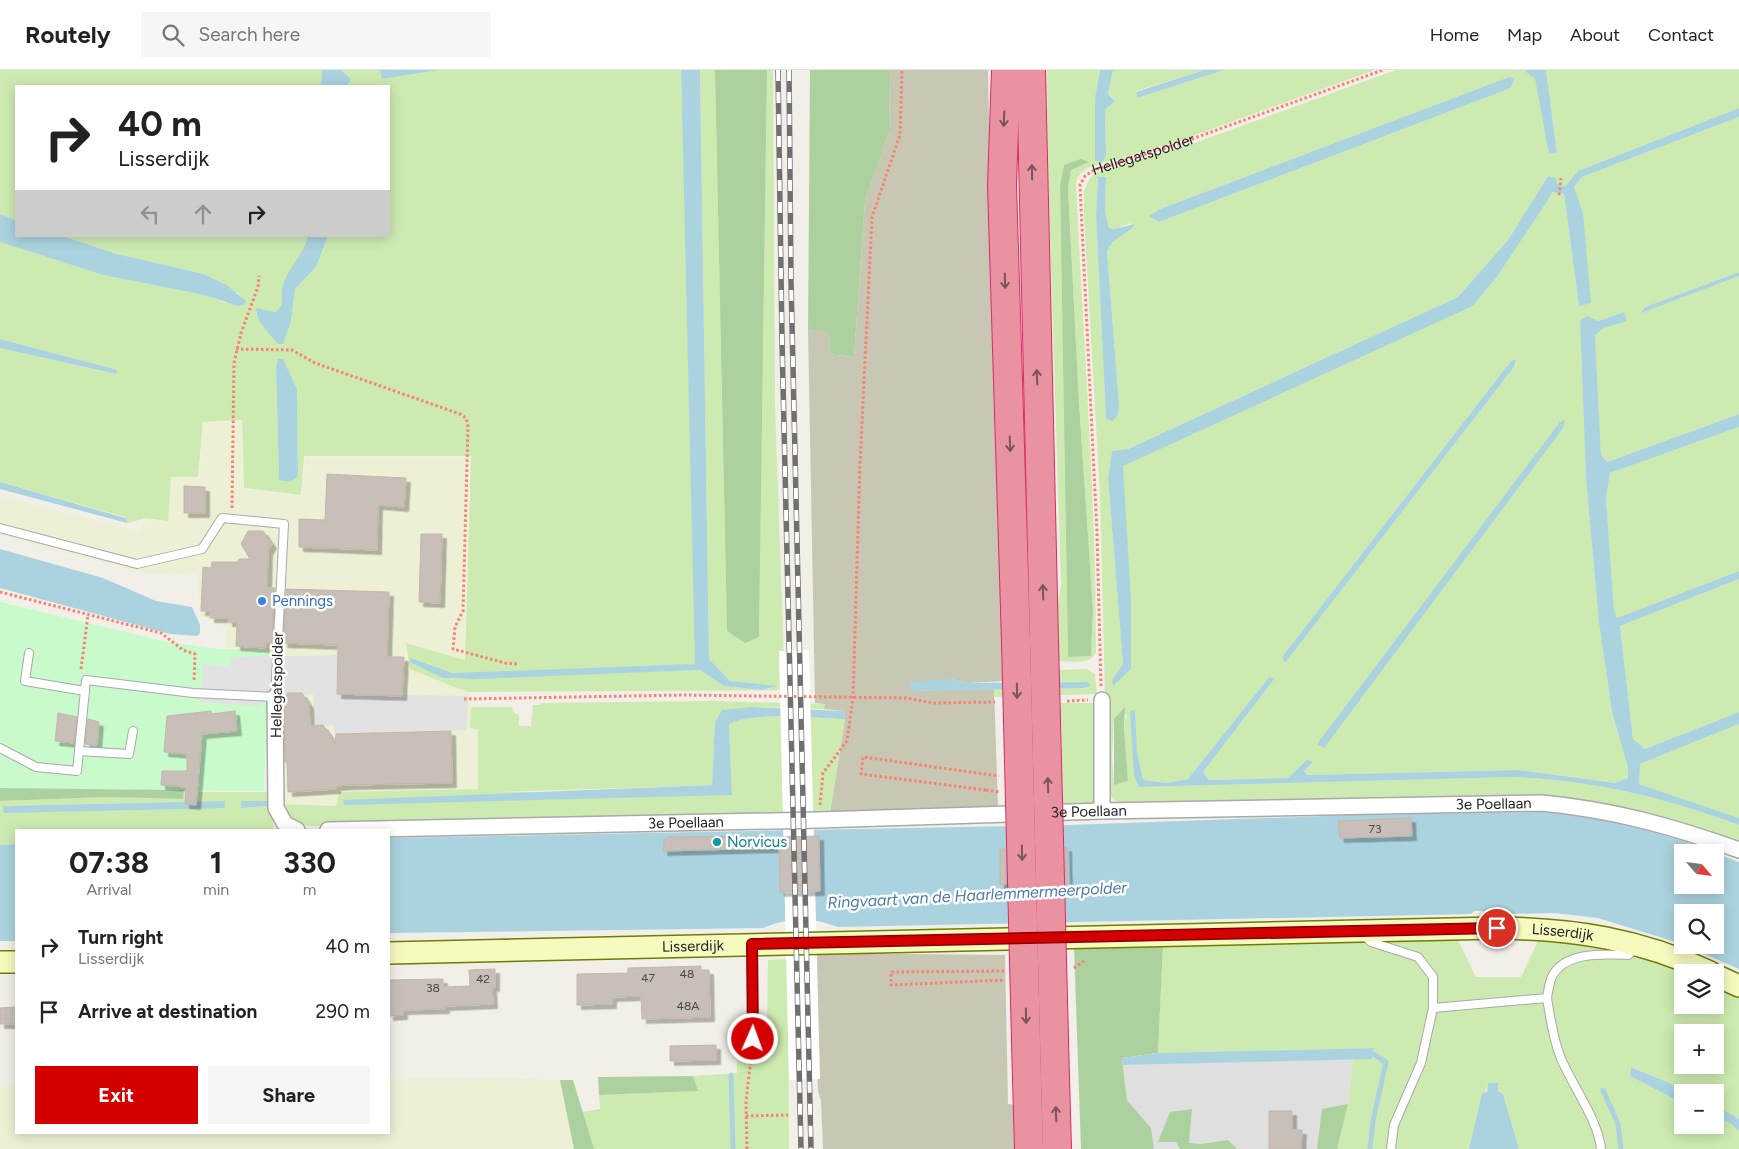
<!DOCTYPE html>
<meta charset="utf-8">
<style>
body{margin:0;font-family:Figtree,sans-serif;background:#f6f6f6;color:#222;height:100vh;display:flex;flex-direction:column;font-size:19px;white-space:nowrap}
*{box-sizing:border-box;margin:0}
p{font-size:16px;color:#767676}
.icon{flex:none;width:28px;height:28px;fill:none;stroke:currentColor;stroke-width:2;stroke-linecap:round;stroke-linejoin:round}
.map{position:relative;flex:1;overflow:hidden}
.drawer{position:absolute;left:15px;top:759px;width:375px;height:305px;display:flex;flex-direction:column;background:#fff;border-radius:0px;box-shadow:0 2px 12px #0003}
.drawer>*{flex:none}
.banner{position:absolute;left:15px;top:15px;width:375px;height:152px;border-radius:0px;box-shadow:0 2px 12px #0003;background:#fff;color:#222;overflow:hidden}
.needle{width:32px;rotate:118deg}
.controls{position:absolute;left:1674px;top:774px;display:grid;gap:10px}
.controls a{display:grid;place-items:center;width:50px;height:50px;border-radius:0px;background:#fff;box-shadow:0 2px 12px #0003;font-size:25px}
.pin{position:absolute;display:grid;place-items:center;width:42px;height:42px;color:#fff;margin:-21px;border:2px solid #fff;border-radius:50%;box-shadow:0 1px 5px #0007}
.me{position:absolute;width:55px;margin:-28px;rotate:2deg;stroke-linejoin:round;filter:drop-shadow(0 0 4px #0008)}
.turn{display:flex;align-items:center;gap:18px;height:105px;padding:0 20px;font-size:22px}
.turn .icon{width:65px;height:65px;stroke-width:2.5}
.turn b{display:block;font-size:35px;line-height:42px}
.lanes{display:flex;align-items:center;height:48px;padding:0 20px;background:#0003;justify-content:center;gap:25px;direction:ltr}
.lanes .off{opacity:.35}
.eta{display:flex;justify-content:space-evenly;align-items:center;height:85px;text-align:center}
.eta b{font-size:30px;font-weight:700;line-height:35px}
.button{display:flex;gap:10px;margin-top:auto;padding:10px 20px}
.button a{flex:1;height:58px;border-radius:0px;background:#d40000;color:#fff;font-size:20px;font-weight:700;line-height:58px;text-align:center}
.button a+a{background:#f6f6f6;color:#222}
ul{padding:0;list-style:none}
li{display:flex;align-items:center;gap:15px;height:65px;padding:0 20px}
li div{flex:1}
li b{display:block;font-size:19px}
li em{font-style:normal}
header{display:flex;align-items:center;gap:30px;box-sizing:border-box;height:70px;padding:0 25px;background:#fff;border-bottom:1px solid #e0e0e0}
header strong{font-size:24px}
nav{display:flex;gap:28px;margin-inline-start:auto;font-size:18px}
.search{width:350px;height:45px;background:#f6f6f6;display:flex;align-items:center;gap:12px;box-sizing:border-box;padding:0 18px;border-radius:0px;color:#767676;font-size:19px}
.map>svg:first-child{display:block}
.residential{fill:#e0dfdf}
.construction{fill:#c7c7b4}
.farmland{fill:#eef0d5}
.grass{fill:#cdebb0;fill-rule:evenodd}
.forest{fill:#add19e}
.park{fill:#c8facc}
.parking{fill:#e2e2e2}
.water{fill:#aad3df}
.pier{fill:#fff}
.lines{fill:none;stroke-linecap:round;stroke-linejoin:round}
.stream{stroke:#aad3df;stroke-width:5}
.building{fill:#c7bfb8;stroke:#c4b6ab;filter:url(#shadow)}
.lane-casing{stroke:#a9a9a9;stroke-width:10}
.street-casing{stroke:#a9a9a9;stroke-width:18}
.secondary-casing{stroke:#707d05;stroke-width:24}
.highway-casing{stroke:#dc2a67;stroke-width:30}
.path{stroke:#fa8072;stroke-width:3;stroke-dasharray:2.5 2.5;stroke-linecap:butt}
.lane{stroke:#fff;stroke-width:8}
.street{stroke:#fff;stroke-width:15}
.secondary{stroke:#f7fabf;stroke-width:21}
.highway{stroke:#e892a2;stroke-width:28}
.rail-casing{stroke:#707070;stroke-width:5.5}
.rail{stroke:#fff;stroke-width:4;stroke-dasharray:11;stroke-linecap:butt}
.highway-bridge-casing{stroke:#dc2a67;stroke-width:30;stroke-linecap:butt}
.path-bridge{stroke:#fa8072;stroke-width:3;stroke-dasharray:2.5 2.5;stroke-linecap:butt}
.highway-bridge{stroke:#e892a2;stroke-width:28}
.oneway{stroke:#7b545c}
.route-casing{stroke:#8a0000;stroke-width:12}
.route{stroke:#d40000;stroke-width:9}
.shop-dot{fill:#3f7fe0;stroke:#fff;stroke-width:2}
.culture-dot{fill:#0f9aa8;stroke:#fff;stroke-width:2}
.labels{text-anchor:middle;dominant-baseline:central;stroke-width:5;stroke-linejoin:round;paint-order:stroke}
.number-label{font-size:12px;fill:#4b4948}
.street-label{font-size:15px;fill:#222;stroke:#fff}
.shop-label{font-size:15px;fill:#366cbe;stroke:#fff;text-anchor:start}
.culture-label{font-size:15px;fill:#0d838f;stroke:#fff;text-anchor:start}
.water-label{font-size:16px;font-style:italic;fill:#4a7aab;stroke:#fff}
</style>
<header>
<strong>Routely</strong>
<div class="search"><svg class="icon" aria-label="search" viewBox="0 0 24 24"><circle cx="10" cy="10" r="6"/><path d="M15 15l6 6"/></svg>Search here</div>
<nav><a>Home</a><a>Map</a><a>About</a><a>Contact</a></nav>
</header>
<div class="map">
<svg width="1739" height="1079" viewBox="0 0 1739 1079">
<defs>
<filter id="shadow"><feDropShadow dx="4.5" dy="4.5" stdDeviation="0" flood-color="#0004"/></filter>
</defs>
<rect width="100%" height="100%" fill="#f2efe9"/>
<polygon class="residential" points="1353,989 1348,1034 1337,1079 1154,1079 1151,1058 1127,1030 1123,995"/>
<g class="construction">
<polygon points="890,0 988,0 998,460 1004,528 1006,611 968,613 951,609 911,621 994,618 998,737 830,742 845,649 843,641 824,639 824,634 815,633 808,259 825,259 829,265 830,282 835,285 854,287 865,131 889,63"/>
<polygon points="814,883 1005,885 1008,1034 1018,1035 1018,1079 823,1079 821,1031 818,1021"/>
</g>
<g class="farmland">
<polygon points="204,352 241,352 243,419 302,426 305,387 470,387 464,590 406,573 410,599 471,623 470,658 478,660 479,719 340,722 337,736 273,733 270,638 196,633 225,580 227,557 200,546 198,501 188,504 142,503 0,465 0,426 139,461 147,448 168,451 171,407 199,408"/>
<polygon points="491,1008 560,1010 574,1079 0,1079 0,1017 16,1016 16,1062 389,1062 389,1009"/>
</g>
<g class="grass">
<polygon points="0,0 322,0 321,16 16,16 16,150 0,144"/>
<path d="M341 0H380L382 9 440 0H681L696 595 452 603 412 588 410 592 450 609 700 600 724 616 763 620 775 617 730 611 709 589 700 0H715L727 561 745 572 759 567 767 0H773L775 334 785 620 467 622 410 599 406 573 465 590 471 386H304L301 425 244 418 242 350 203 352 198 407H171L168 451 147 448 127 453 125 447 0 412V278L115 304 118 300 0 269V172L103 205 204 225 225 233 241 225 204 204 117 184 62 166H308C302 195 281 201 282 235L276 242 256 238V244L291 251 295 219 316 197 328 166H389V16H347L351 9ZM283 290 297 319 298 406 279 410 276 298Z"/>
<path d="M1047 0H1100L1095 27V91L1102 92 1106 86 1105 40 1113 28 1108 24 1113 0H1204L1136 21 1137 28 1224 0H1375L1179 71 1087 98 1079 105 1076 113C1083 269 1096 425 1096 582 1091 596 1068 591 1054 591L1053 564 1061 515 1048 102ZM1088 92 1071 100 1068 118 1079 333 1093 540 1091 586 1068 587 1060 115 1064 95Z"/>
<path d="M1396 0H1527L1526 1 1535 8 1550 84 1557 82 1546 0H1739V38L1578 101 1565 116 1558 115 1548 106 1508 170 1458 227 1128 379 1112 381 1108 408 1123 594 1112 610 1131 599 1122 396 1473 236 1496 208 1548 130 1551 122 1564 124 1579 236 1583 143 1574 117 1582 107 1739 47V202L1645 237 1642 242 1739 206V344L1607 392 1601 385 1595 265 1604 258 1626 250 1624 242 1598 251H1580L1586 409 1599 553 1612 642 1628 698V708L1615 713 1518 700 1308 705 1304 701 1288 708 1209 710 1203 702 1275 608 1269 607 1188 709 1167 713 1143 710 1137 681 1135 640 1139 717 1514 707C1596 711 1662 727 1739 755V775L1605 735 1119 734 1109 724 1107 707 1100 425 1084 145V120L1090 108 1095 103 1186 76ZM1509 7 1515 9 1511 18 1159 152 1150 146 1160 139ZM1098 107H1106L1105 142 1109 158 1114 159 1131 153 1132 158 1112 170 1107 181 1119 334 1106 348 1096 145ZM1516 289 1514 297 1285 593 1282 587 1511 291ZM1126 644 1124 658 1128 711 1114 715 1112 687 1114 649Z"/>
<polygon points="1739,357 1739,501 1617,548 1614,540 1606,429 1610,403"/>
<polygon points="1739,509 1739,642 1645,679 1633,669 1620,556"/>
<polygon points="1087,599 1095,604 1097,624 994,627 994,618 1082,618 1088,612 1006,611 1006,602"/>
<path d="M712 631 825 634 824 639 753 637 722 641 715 652 712 715 500 722 732 724 729 654C755 641 814 648 845 649L830 742 311 756C294 753 289 748 281 734L336 736 340 722 478 719V660L470 658 471 637H512L513 642 519 645V656H531L533 635H540L542 633Z"/>
<polygon points="1061,633 1096,633 1097,730 1093,735 1063,736"/>
<polygon points="1739,654 1739,748 1639,714 1640,694"/>
<path d="M183 722H272L274 760H16V774L0 775V731L108 727 182 729ZM224 731 225 738 3 736ZM267 731 268 736 242 738 241 732Z"/>
<path d="M1404 867 1458 870 1476 907H1521L1538 871H1581L1637 884 1690 902H1682V935H1715V914L1739 926V1049L1715 1035V1022H1690L1632 997 1630 1006 1682 1033V1055H1715V1048L1730 1053 1739 1061V1079H1519L1503 1024 1488 1013 1469 1079H1337L1348 1034 1353 989H1372L1374 978 1158 983 1163 874ZM1682 962H1715V995H1682Z"/>
<polygon points="788,889 789,1079 594,1079 582,1042 600,1039 599,1025 697,1021 693,1006 737,1003 737,972 767,968 768,890"/>
</g>
<g class="forest">
<polygon points="715,0 767,0 759,567 745,573 727,561"/>
<polygon points="810,0 890,0 889,63 865,131 854,287 835,285 830,282 829,265 825,260 808,259"/>
<polygon points="1081,89 1089,92 1071,100 1068,118 1079,333 1093,540 1091,586 1068,587 1060,115 1064,95"/>
<polygon points="1125,637 1124,658 1128,711 1114,715 1114,649"/>
<polygon points="189,647 183,729 108,727 0,731 0,717"/>
<polygon points="1163,874 1158,983 1122,988 1127,1030 1151,1058 1154,1079 1081,1079 1074,877"/>
<polygon points="693,1006 698,1021 599,1025 598,1007"/>
<polygon points="560,1010 573,1010 594,1079 574,1079"/>
<polygon points="1348,1034 1337,1079 1317,1079 1322,1039"/>
<polygon points="1192,1039 1189,1073 1201,1074 1228,1070 1237,1079 1180,1079 1176,1072 1158,1072 1170,1042"/>
</g>
<polygon class="park" points="0,532 159,570 208,578 269,581 264,721 0,718"/>
<polygon class="parking" points="338,585 337,624 468,626 467,660 334,664 334,655 315,656 313,624 261,629 260,636 200,632 203,594 229,596 231,587"/>
<g class="water">
<polygon points="322,0 341,0 351,9 347,16 321,16"/>
<polygon points="380,0 440,0 382,9"/>
<polygon points="681,0 700,0 709,589 730,611 777,616 762,620 724,616 700,600 476,609 443,608 410,592 411,588 452,603 695,594"/>
<polygon points="1100,0 1113,0 1108,24 1115,31 1105,40 1106,86 1102,92 1095,91 1095,27"/>
<polygon points="1204,0 1224,0 1137,28 1136,22"/>
<polygon points="1527,0 1546,0 1557,83 1549,84 1535,9 1525,1"/>
<polygon points="1509,7 1515,8 1511,18 1159,152 1149,146 1160,139"/>
<polygon points="1739,38 1739,47 1582,107 1574,117 1583,143 1591,233 1579,236 1564,124 1552,122 1548,130 1496,208 1473,236 1123,396 1131,530 1131,599 1113,616 1112,610 1123,594 1108,408 1112,381 1128,379 1458,227 1508,170 1548,106 1555,108 1558,115 1565,116 1578,101"/>
<path d="M1098 107H1106L1105 142 1109 158 1114 159 1135 154C1128 166 1116 163 1107 181L1119 334 1118 344 1113 351 1106 349 1096 145Z"/>
<polygon points="0,144 16,150 16,166 62,166 117,184 204,204 228,216 246,231 244,235 238,236 204,225 103,205 0,172"/>
<path d="M308 166H328L316 197 295 219 291 251 283 274H278C269 263 256 252 256 238L276 242 282 235C282 230 281 224 282 219 286 199 304 186 308 166Z"/>
<polygon points="1739,202 1739,206 1641,243 1645,237"/>
<path d="M1624 242 1627 251 1604 258 1595 265 1601 385 1607 392 1739 344V357L1610 403 1606 429 1614 540 1617 548 1739 501V509L1620 556 1633 669 1645 679 1739 642V654L1640 694 1639 714 1739 748V755C1662 727 1596 711 1514 707L1139 717 1134 706 1130 641 1135 640 1137 681 1143 710 1167 713 1188 709 1269 607 1275 608 1203 702 1209 710 1288 708 1307 690 1313 692 1304 701 1308 705 1518 700 1615 713 1628 708V698L1612 642 1599 553 1586 409 1580 251 1587 246 1598 251Z"/>
<polygon points="0,269 118,300 116,304 0,278"/>
<polygon points="278,289 283,289 297,319 298,406 290,412 279,410 276,298"/>
<polygon points="1516,289 1514,297 1285,593 1282,587 1511,291"/>
<polygon points="1565,350 1563,358 1324,678 1317,674 1560,352"/>
<polygon points="0,412 125,448 127,453 0,419"/>
<polygon points="0,479 103,508 156,531 192,537 200,555 200,563 197,566 170,564 0,518"/>
<polygon points="951,609 968,613 1088,612 1090,615 1088,617 1082,618 911,621 910,612"/>
<path d="M753 637 843 641 845 649C814 648 755 641 729 654L732 725 344 735 343 730 712 715 715 652 722 640Z"/>
<polygon points="225,731 225,738 4,743 3,736"/>
<polygon points="241,731 267,731 268,736 241,738"/>
<path d="M1541 742C1603 746 1656 761 1715 782H1682V815H1715V783L1739 792V899L1684 875H1715V842H1682V874L1598 848 1555 843 1508 844 1504 841H1474L1471 844 838 857C809 847 791 847 763 858L389 863V768L1068 755 1352 745Z"/>
<polygon points="16,774 16,871 0,871 0,775"/>
<polygon points="1374,978 1372,989 1123,995 1122,988 1158,983"/>
<polygon points="1631,997 1684,1019 1690,1022 1682,1022 1682,1033 1630,1006"/>
<polygon points="1488,1013 1498,1013 1498,1021 1503,1024 1519,1079 1469,1079 1482,1024 1487,1022"/>
<polygon points="1715,1035 1739,1049 1739,1061 1730,1053 1715,1048"/>
</g>
<polygon class="pier" points="809,580 820,1009 789,1010 779,581"/>
<g class="lines">
<g class="stream">
<polyline points="1367,984 1373,984 1386,992 1373,1051 1370,1079"/>
<polyline points="731,1005 733,1079"/>
<polyline points="1603,1020 1618,1054 1621,1079"/>
</g>
</g>
<g class="building">
<polygon points="327,404 406,408 404,437 378,435 377,480 299,477 299,449 325,450"/>
<polygon points="184,416 205,417 205,443 184,443"/>
<polygon points="248,461 263,461 272,474 268,481 267,518 275,518 272,573 265,573 265,578 236,576 237,552 228,552 228,548 210,548 210,541 201,541 203,497 211,498 212,492 238,492 239,489 250,489 241,474"/>
<polygon points="421,464 442,464 440,533 419,532"/>
<polygon points="286,519 389,522 387,587 404,587 402,626 337,624 338,575 283,573"/>
<polygon points="288,623 302,623 309,634 310,656 323,655 335,673 336,664 451,661 452,713 348,715 336,716 336,719 288,722 287,692 285,692 284,630"/>
<polygon points="211,641 211,644 235,641 237,661 202,664 196,735 185,734 186,717 161,715 162,701 187,701 187,684 164,682 167,646"/>
<polygon points="58,643 77,647 74,673 55,671"/>
<polygon points="88,649 99,652 97,675 85,674"/>
<polygon points="1411,748 1412,766 1340,768 1338,751"/>
<polygon points="767,766 777,778 663,781 664,770 668,767"/>
<polygon points="819,766 820,821 780,822 779,767"/>
<polygon points="1065,777 1067,777 1068,814 1066,814"/>
<polygon points="1000,779 1006,779 1006,814 1000,815"/>
<polygon points="701,896 701,900 709,900 710,947 642,949 641,926 612,927 612,934 577,935 577,904 628,903 628,898"/>
<polygon points="495,899 495,917 492,917 493,934 445,936 445,939 403,940 403,945 389,946 389,910 443,909 443,917 470,916 469,900"/>
<polygon points="16,937 16,954 0,954 0,938"/>
<polygon points="716,975 716,990 670,991 670,976"/>
<polygon points="1269,1041 1292,1041 1292,1060 1302,1060 1301,1079 1269,1079"/>
</g>
<g class="lines">
<g class="lane-casing">
<g id="lane">
<polyline points="0,458 137,494 202,479 222,448 284,454 275,627 193,623 86,610 77,701 36,697 0,678"/>
<polyline points="29,583 25,611 85,621"/>
<polyline points="79,681 129,684 133,661"/>
<path d="M1363 865 1371 872 1418 887 1433 907V938L1547 928C1548 922 1549 915 1551 909 1562 881 1604 884 1628 885L1637 878"/>
<polyline points="752,876 753,969"/>
<path d="M1547 928C1550 947 1553 968 1560 986 1571 1014 1598 1049 1601 1079"/>
<polyline points="1391,1079 1394,1055 1421,993 1433,938"/>
</g>
</g>
<g class="street-casing">
<g id="street">
<polyline points="275,627 276,738 285,754 297,760"/>
<polyline points="1102,630 1102,741"/>
<path id="s2" d="M328 760 818 750 1102 741 1542 733C1614 740 1671 756 1739 780"/>
</g>
</g>
<g class="secondary-casing">
<g id="secondary">
<path id="s3" d="M389 883 1497 858C1574 859 1640 869 1710 902"/>
<polyline points="0,892 16,892"/>
<polyline points="1715,905 1739,916"/>
</g>
</g>
<g class="highway-casing">
<g id="highway">
<polyline points="1006,0 1002,115 1016,572"/>
<polyline points="1031,0 1044,571"/>
<polyline points="1055,1009 1057,1079"/>
<polyline points="1027,1010 1029,1079"/>
</g>
</g>
<g class="path">
<polyline points="1559,125 1561,108"/>
<polyline points="236,279 292,280 315,293 460,344 466,348 468,356 463,541 455,557 453,579 505,593 519,594"/>
<polyline points="232,438 234,293 241,263 258,217 259,206"/>
<polyline points="0,522 161,563 183,580 195,584 194,612"/>
<polyline points="81,599 88,545"/>
<path id="s1" d="M1101 616 1097 463 1080 115 1085 106 1094 100 1178 74 1383 0"/>
<polyline points="464,629 684,625 906,628 933,633 995,632"/>
<polyline points="1067,631 1088,630"/>
<polyline points="986,720 1000,722"/>
<polyline points="820,735 823,703 847,671 853,628 860,394 872,147 900,65 902,0"/>
<polyline points="1074,898 1084,891"/>
<polyline points="1004,901 891,902 891,915 1004,910"/>
<polyline points="746,1046 788,1045"/>
<polyline points="747,1079 746,1031 752,980"/>
</g>
<use href="#lane" class="lane"/>
<use href="#street" class="street"/>
<use href="#secondary" class="secondary"/>
<use href="#highway" class="highway"/>
<g class="rail-casing">
<g id="rail">
<polyline points="778,0 782,271 801,1079"/>
<polyline points="789,0 791,210 811,1079"/>
</g>
</g>
<use href="#rail" class="rail"/>
<g class="highway-bridge-casing">
<g id="highway-bridge">
<polyline points="1044,571 1055,1009"/>
<polyline points="1016,572 1027,1010"/>
</g>
</g>
<polyline class="path-bridge" points="986,720 861,704 863,687 999,706"/>
<use href="#highway-bridge" class="highway-bridge"/>
</g>
<defs><path id="oneway-shaft" d="M-6 0H5M1.5-3L5.5 0L1.5 3" fill="none" stroke-width="1.6" stroke-linecap="round" stroke-linejoin="round" transform="scale(1.25)"/></defs>
<g class="oneway">
<use href="#oneway-shaft" transform="translate(1004 49) rotate(92)"/>
<use href="#oneway-shaft" transform="translate(1032 102) rotate(-91)"/>
<use href="#oneway-shaft" transform="translate(1005 211) rotate(88)"/>
<use href="#oneway-shaft" transform="translate(1037 307) rotate(-92)"/>
<use href="#oneway-shaft" transform="translate(1010 374) rotate(88)"/>
<use href="#oneway-shaft" transform="translate(1043 522) rotate(-92)"/>
<use href="#oneway-shaft" transform="translate(1017 621) rotate(89)"/>
<use href="#oneway-shaft" transform="translate(1048 715) rotate(-91)"/>
<use href="#oneway-shaft" transform="translate(1022 783) rotate(89)"/>
<use href="#oneway-shaft" transform="translate(1026 946) rotate(89)"/>
<use href="#oneway-shaft" transform="translate(1056 1044) rotate(-92)"/>
</g>
<g class="lines">
<g class="route-casing">
<polyline id="route" points="753,969 752,874 1497,858"/>
</g>
<use href="#route" class="route"/>
</g>
<circle class="shop-dot" cx="262" cy="531" r="5"/>
<circle class="culture-dot" cx="717" cy="772" r="5"/>
<g class="labels">
<g class="number-label">
<text x="1375" y="759">73</text>
<text x="687" y="904">48</text>
<text x="648" y="908">47</text>
<text x="483" y="909">42</text>
<text x="433" y="918">38</text>
<text x="688" y="936">48A</text>
</g>
<g class="street-label">
<text stroke="none"><textPath href="#s1" startOffset="574">Hellegatspolder</textPath></text>
<text transform="translate(277 615) rotate(-89)">Hellegatspolder</text>
<text stroke="none"><textPath href="#s2" startOffset="1166">3e Poellaan</textPath></text>
<text stroke="none"><textPath href="#s2" startOffset="761">3e Poellaan</textPath></text>
<text stroke="none"><textPath href="#s2" startOffset="358">3e Poellaan</textPath></text>
<text stroke="none"><textPath href="#s3" startOffset="1174">Lisserdijk</textPath></text>
<text stroke="none"><textPath href="#s3" startOffset="304">Lisserdijk</textPath></text>
</g>
<g class="shop-label">
<text x="272" y="531">Pennings</text>
</g>
<g class="culture-label">
<text x="727" y="772">Norvicus</text>
</g>
<g class="water-label">
<text transform="translate(977 825) rotate(-3)">Ringvaart van de Haarlemmermeerpolder</text>
</g>
</g>
</svg>
<div class="controls">
<a><svg class="needle" viewBox="-14 -14 28 28"><path d="M0-13l5 13h-10z" fill="#e53935"/><path d="M0 13l5-13h-10z" fill="#767676"/></svg></a>
<a><svg class="icon" aria-label="search" viewBox="0 0 24 24"><circle cx="10" cy="10" r="6"/><path d="M15 15l6 6"/></svg></a>
<a><svg class="icon" aria-label="layers" viewBox="0 0 24 24"><path d="M12 4l9 5-9 5-9-5zM3 14l9 5 9-5"/></svg></a>
<a>+</a>
<a>−</a>
</div>
<div class="pin" style="left:1497px;top:858px;background:#d93025"><svg class="icon" aria-label="arrive" viewBox="0 0 24 24"><path d="M6 21V4h12l-3 4 3 4H6"/></svg></div>
<svg class="me" style="left:753px;top:969px" viewBox="-20 -20 40 40"><circle r="17" fill="#d40000" stroke="#fff" stroke-width="3"/><path d="M0-11L8 9 0 5-8 9z" fill="#fff"/></svg>
<div class="banner">
<div class="turn"><svg class="icon" aria-label="right" viewBox="0 0 24 24"><path d="M7 20v-9h11M14 6l5 5-5 5"/></svg><div><b>40 m</b>Lisserdijk</div></div>
<div class="lanes"><svg class="icon off" aria-label="left" viewBox="0 0 24 24"><path d="M17 20v-9H6M10 6l-5 5 5 5"/></svg><svg class="icon off" aria-label="ahead" viewBox="0 0 24 24"><path d="M12 20V5M6 11l6-6 6 6"/></svg><svg class="icon" aria-label="right" viewBox="0 0 24 24"><path d="M7 20v-9h11M14 6l5 5-5 5"/></svg></div>
</div>
<section class="drawer">
<div class="eta">
<div><b>07:38</b><p>Arrival</p></div>
<div><b>1</b><p>min</p></div>
<div><b>330</b><p>m</p></div>
</div>
<ul>
<li><svg class="icon" aria-label="right" viewBox="0 0 24 24"><path d="M7 20v-9h11M14 6l5 5-5 5"/></svg><div><b>Turn right</b><p>Lisserdijk</p></div><em>40 m</em></li>
<li><svg class="icon" aria-label="arrive" viewBox="0 0 24 24"><path d="M6 21V4h12l-3 4 3 4H6"/></svg><div><b>Arrive at destination</b></div><em>290 m</em></li>
</ul>
<div class="button"><a>Exit</a><a>Share</a></div>
</section>
</div>
